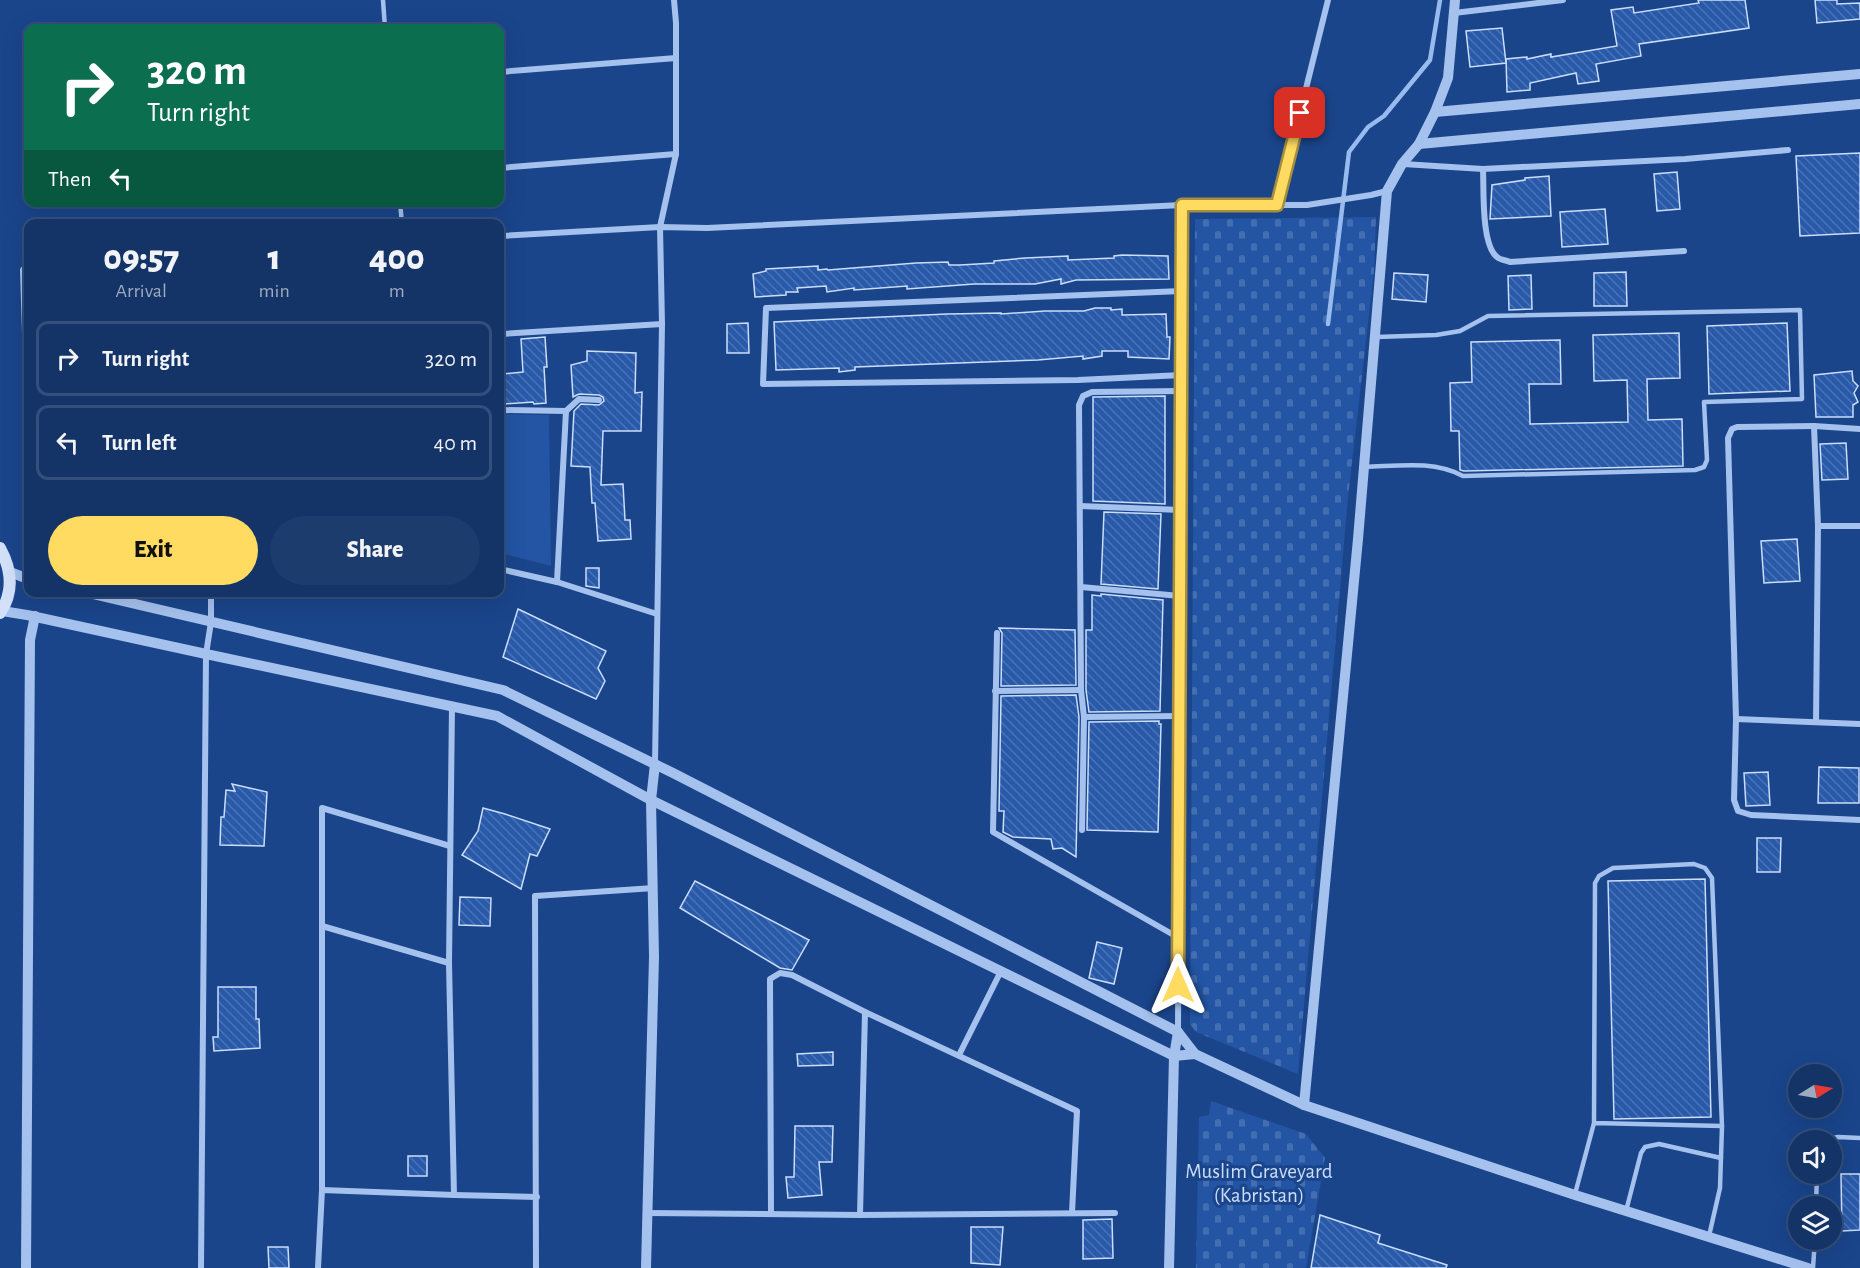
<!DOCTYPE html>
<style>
body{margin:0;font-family:"Alegreya Sans",sans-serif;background:#1d3c6e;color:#f1f3f6;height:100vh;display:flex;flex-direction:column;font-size:22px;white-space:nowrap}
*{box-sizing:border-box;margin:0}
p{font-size:20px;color:#9daac0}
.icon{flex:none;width:33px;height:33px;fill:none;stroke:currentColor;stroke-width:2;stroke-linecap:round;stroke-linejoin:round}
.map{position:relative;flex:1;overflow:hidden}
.drawer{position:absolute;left:24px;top:219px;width:480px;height:378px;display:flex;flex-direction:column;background:#143468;border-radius:12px;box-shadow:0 6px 24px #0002,0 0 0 2px #334f7c}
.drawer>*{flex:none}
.hud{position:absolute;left:24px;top:24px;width:480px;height:183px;border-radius:12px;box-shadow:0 6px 24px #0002,0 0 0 2px #334f7c;background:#0b6e4f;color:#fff;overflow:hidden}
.needle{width:39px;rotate:79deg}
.controls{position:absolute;left:1788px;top:1064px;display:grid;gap:12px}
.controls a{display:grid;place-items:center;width:54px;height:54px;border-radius:50%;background:#143468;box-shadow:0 6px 24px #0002,0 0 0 2px #334f7c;font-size:30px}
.pin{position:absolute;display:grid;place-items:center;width:51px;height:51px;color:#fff;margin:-26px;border-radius:12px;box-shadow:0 3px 9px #0006}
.me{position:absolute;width:66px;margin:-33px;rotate:0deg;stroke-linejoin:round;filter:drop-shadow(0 0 4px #0008)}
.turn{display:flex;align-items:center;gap:21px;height:126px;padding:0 24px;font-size:27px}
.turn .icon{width:78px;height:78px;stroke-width:2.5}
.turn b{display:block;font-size:42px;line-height:51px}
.then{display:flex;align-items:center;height:57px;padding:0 24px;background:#0003;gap:12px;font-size:22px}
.eta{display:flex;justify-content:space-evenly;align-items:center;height:102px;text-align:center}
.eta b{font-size:36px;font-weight:800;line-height:42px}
.button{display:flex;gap:12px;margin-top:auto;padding:12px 24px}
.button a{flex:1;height:69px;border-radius:36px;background:#ffdb61;color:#111;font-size:24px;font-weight:800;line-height:69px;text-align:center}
.button a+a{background:#1d3c6e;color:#f1f3f6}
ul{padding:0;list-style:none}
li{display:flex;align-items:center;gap:18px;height:75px;margin:0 12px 9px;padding:0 12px;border:3px solid #334f7c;border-radius:12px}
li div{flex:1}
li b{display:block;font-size:22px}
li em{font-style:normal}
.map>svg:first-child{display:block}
.green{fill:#2355a4}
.cemetery{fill:url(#cemetery-stones)}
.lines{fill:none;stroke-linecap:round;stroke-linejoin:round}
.stream{stroke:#98bbef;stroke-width:4.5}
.building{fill:url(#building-back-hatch);stroke:#caddfa;stroke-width:1.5}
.service{stroke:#a5c1ed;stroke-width:4.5}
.minor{stroke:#a5c1ed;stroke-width:6}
.tertiary{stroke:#a5c1ed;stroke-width:10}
.secondary{stroke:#d2e0f9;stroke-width:12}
.route-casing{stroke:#a68e3f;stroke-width:15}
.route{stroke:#ffdb61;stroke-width:10}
.labels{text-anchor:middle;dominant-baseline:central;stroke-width:6;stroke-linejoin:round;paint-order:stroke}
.park-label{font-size:21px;fill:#caddfa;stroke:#1a458b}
</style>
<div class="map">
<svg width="1860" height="1268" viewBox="0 0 1860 1268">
<defs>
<pattern id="cemetery-stones" width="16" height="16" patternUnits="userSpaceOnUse" patternTransform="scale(1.5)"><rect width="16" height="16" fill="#2355a4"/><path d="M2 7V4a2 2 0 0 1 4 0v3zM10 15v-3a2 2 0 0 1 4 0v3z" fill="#446eb2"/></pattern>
<pattern id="building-back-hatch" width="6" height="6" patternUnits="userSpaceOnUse" patternTransform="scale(1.5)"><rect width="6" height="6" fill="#295aa9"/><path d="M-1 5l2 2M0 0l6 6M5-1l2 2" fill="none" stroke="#4973b6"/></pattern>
</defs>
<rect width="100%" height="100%" fill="#1a458b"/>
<polygon class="green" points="500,414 549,415 551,566 500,553"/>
<g class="cemetery">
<polygon points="1376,217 1374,271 1348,497 1298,1074 1196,1032 1190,1024 1195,219"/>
<polygon points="1211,1101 1306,1134 1325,1158 1306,1268 1196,1268 1199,1117 1209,1115"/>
</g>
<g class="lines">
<polyline class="stream" points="1328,324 1349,152 1368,127 1384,116 1430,60 1440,0"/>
</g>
<g class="building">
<polygon points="1698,0 1745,0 1749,28 1639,44 1641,56 1596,64 1599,81 1578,84 1576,73 1530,83 1530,90 1507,92 1506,59 1527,57 1527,59 1551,54 1551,57 1617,46 1611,10 1633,7 1634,13 1699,3"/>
<polygon points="1815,0 1837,0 1837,4 1860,3 1860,19 1817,23"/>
<polygon points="1502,28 1506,63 1470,67 1466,31"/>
<polygon points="1860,153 1860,233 1800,236 1796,156"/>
<polygon points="1677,172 1680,209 1657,211 1654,174"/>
<polygon points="1549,176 1551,216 1490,219 1492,185 1525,180 1525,178"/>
<polygon points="1605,209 1608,244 1562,247 1560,212"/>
<polygon points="1122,255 1168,256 1169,279 1076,280 1061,284 1061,279 1035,284 974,284 907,289 907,286 854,290 854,288 827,292 826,286 797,288 798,292 786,292 786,295 755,297 753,274 766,271 766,269 818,266 818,270 827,269 828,270 916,263 948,262 949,265 960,265 994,263 994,261 1025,258 1068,256 1068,260 1114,258 1114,256"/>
<polygon points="1626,272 1627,306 1594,306 1594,273"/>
<polygon points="1394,273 1428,275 1426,302 1392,299"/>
<polygon points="1531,275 1532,309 1509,310 1508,276"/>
<polygon points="1095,308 1111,308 1111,310 1122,309 1122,315 1166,314 1167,337 1170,337 1169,359 1128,357 1128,351 1102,351 1102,356 1083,359 1083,356 1038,360 855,367 855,370 839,372 839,368 776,370 774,322 947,314 1001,313 1001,314 1045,311 1084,311"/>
<polygon points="748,323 749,353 727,353 727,324"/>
<polygon points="1787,323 1790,391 1709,394 1707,326"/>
<polygon points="1679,333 1680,378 1647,379 1648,420 1682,419 1683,466 1464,471 1460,470 1459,431 1451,431 1450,383 1472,382 1471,342 1560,340 1561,384 1529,384 1530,424 1628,422 1627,380 1594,381 1593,335"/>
<polygon points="545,337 547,367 544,367 546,403 534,404 533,402 504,404 502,374 523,372 521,339"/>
<polygon points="587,351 636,353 635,393 642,392 641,431 603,431 601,485 623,484 625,520 630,520 631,539 598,541 595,503 592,503 590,467 571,466 574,411 581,404 599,405 604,401 603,397 599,395 579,394 573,397 571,365 587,361"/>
<polygon points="1852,371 1853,381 1858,386 1854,393 1858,402 1853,405 1853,417 1816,417 1814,375"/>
<polygon points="1165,396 1165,504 1093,501 1093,397"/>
<polygon points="1846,443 1848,479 1822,480 1820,444"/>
<polygon points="1104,512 1161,514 1158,589 1101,584"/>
<polygon points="1797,539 1800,581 1764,583 1761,541"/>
<polygon points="586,568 599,568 599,588 586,586"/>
<polygon points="1101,594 1163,600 1160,711 1089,712 1086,690 1086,630 1092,630 1092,595 1101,596"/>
<polygon points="518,609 606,651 598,668 605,681 596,699 503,657"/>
<polygon points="999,628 1075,630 1076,685 1001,686 1002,633"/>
<polygon points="1076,695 1079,717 1076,857 1062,848 1053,849 1051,839 1013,837 1003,832 1004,811 999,811 1001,696"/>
<polygon points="1159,721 1159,724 1161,724 1158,832 1087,830 1089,722"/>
<polygon points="1819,767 1859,768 1859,803 1818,803"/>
<polygon points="1768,772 1770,805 1746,806 1744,773"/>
<polygon points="232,784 267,792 264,846 220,845 221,817 224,817 226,790 235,791"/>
<polygon points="483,808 505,814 550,829 537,856 530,854 521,889 462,855 478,831"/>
<polygon points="1757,838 1781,838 1780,872 1757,872"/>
<polygon points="1705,879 1711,1117 1614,1119 1608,881"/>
<polygon points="695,881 809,940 792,970 780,968 680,908"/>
<polygon points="460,897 491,898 490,926 459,925"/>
<polygon points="1097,942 1122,948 1114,984 1089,978"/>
<polygon points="218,987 256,987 256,1019 259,1019 260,1048 214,1051 213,1037 218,1037"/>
<polygon points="833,1052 833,1065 798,1066 797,1054"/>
<polygon points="795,1126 833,1126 832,1162 819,1162 822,1195 788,1198 786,1177 794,1177"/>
<rect x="408" y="1156" width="19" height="20"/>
<polygon points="1841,1174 1860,1174 1860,1230 1842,1231"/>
<polygon points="1320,1215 1380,1235 1378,1243 1447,1265 1446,1268 1311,1268"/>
<polygon points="1112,1219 1113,1258 1083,1259 1083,1220"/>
<polygon points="971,1227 1003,1227 1000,1265 971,1263"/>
<polygon points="268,1247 288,1247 289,1268 269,1268"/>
</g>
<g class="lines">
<g class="service">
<polyline points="383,0 385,28"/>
<polyline points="400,202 402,224"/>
<path d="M1365 467C1398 466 1433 460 1463 476L1695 470 1704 467 1707 460 1704 402 1802 399 1800 310 1488 316 1460 331 1436 335 1376 337"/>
<polyline points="1825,1140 1838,1137 1860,1138"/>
<polyline points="1575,1194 1594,1123 1595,883 1599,876 1613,868 1694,864 1705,868 1712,878 1722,1126 1594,1123"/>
<polyline points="1816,1206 1817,1173"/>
<polyline points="1626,1211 1641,1153 1645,1147 1659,1144 1721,1158"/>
<polyline points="1709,1236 1720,1188 1722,1126"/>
<polyline points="1813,1268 1815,1239"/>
</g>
<g class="minor">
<polyline points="1454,13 1563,0"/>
<polyline points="500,72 676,58"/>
<polyline points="1403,164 1483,169 1685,159 1788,150"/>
<polyline points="500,168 676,154"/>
<path d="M1483 169C1484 189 1481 245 1497 257 1500 260 1506 260 1510 262L1684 251"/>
<polyline points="1277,205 1328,0"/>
<polyline points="500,236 660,227 707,228 1182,205 1307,205 1371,195 1387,191"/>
<polyline points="28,264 23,270 28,429"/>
<polyline points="500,334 662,324"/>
<polyline points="1182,375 1078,380 763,384 766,308 1182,291"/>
<polyline points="500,410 566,411 579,399 599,400"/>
<polyline points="1814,426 1737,427 1732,429 1728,438 1736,719 1734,800 1738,811 1751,815 1860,820"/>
<polyline points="1080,506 1181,510"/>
<polyline points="1818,526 1860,526"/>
<polyline points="500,569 557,582 657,614"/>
<polyline points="557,582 566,411"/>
<polyline points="1081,587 1180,596"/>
<polyline points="997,633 993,832 1179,938"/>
<polyline points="995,691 1081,690"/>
<polyline points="1084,717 1180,716"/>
<polyline points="1736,719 1860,724"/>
<polyline points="1816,722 1818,526 1814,426 1860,429"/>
<polyline points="655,764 662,324 660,227 676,154 676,23 674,0"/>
<polyline points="1082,830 1084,717 1081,690 1079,405 1083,396 1092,392 1181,391"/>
<polyline points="322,926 449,963"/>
<polyline points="1178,1032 1182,205"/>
<polyline points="959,1055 1000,973"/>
<polyline points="322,1190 322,808 450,846"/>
<polyline points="454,1195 537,1197"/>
<polyline points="646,1213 860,1215 1115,1213"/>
<polyline points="771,1213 770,979 780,973 792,975 865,1012"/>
<polyline points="860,1215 865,1012 1077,1111 1072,1213"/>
<polyline points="201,1268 206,654 211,622 211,592"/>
<polyline points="318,1268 322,1190 454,1195 449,963 452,706"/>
<polyline points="536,1268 535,896 654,888"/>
</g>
<g class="tertiary">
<polyline points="1435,112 1860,74"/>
<polyline points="1419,144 1860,104"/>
<polyline points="10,572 28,579"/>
<polyline points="84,592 503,690 673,773 1178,1032 1195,1054 1304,1105 1575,1195 1808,1268"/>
<polyline points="2,611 27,615 206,654 497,716 651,800 1174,1056 1195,1054"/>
<polyline points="1304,1105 1358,539 1387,191 1402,164 1419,144 1435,112 1448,78 1455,0"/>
<polyline points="26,1268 30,640 35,616"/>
<polyline points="646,1268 654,957 651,800 655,764"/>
<polyline points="1169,1268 1174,1056 1178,1032"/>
</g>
<path class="secondary" d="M0 548C12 570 14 592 0 613"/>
</g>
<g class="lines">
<g class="route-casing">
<polyline id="route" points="1178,985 1182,205 1277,205 1300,113"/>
</g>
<use href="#route" class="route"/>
</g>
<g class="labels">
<g class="park-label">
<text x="1259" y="1171">Muslim Graveyard<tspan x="1259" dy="24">(Kabristan)</tspan></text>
</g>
</g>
</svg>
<div class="controls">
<a><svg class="needle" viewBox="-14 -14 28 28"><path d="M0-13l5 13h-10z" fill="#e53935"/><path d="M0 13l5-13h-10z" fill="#9daac0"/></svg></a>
<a><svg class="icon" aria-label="sound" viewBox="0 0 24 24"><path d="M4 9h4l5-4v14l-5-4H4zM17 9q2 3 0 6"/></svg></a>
<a><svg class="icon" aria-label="layers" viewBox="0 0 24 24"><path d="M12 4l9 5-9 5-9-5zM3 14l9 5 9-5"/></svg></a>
</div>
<div class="pin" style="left:1300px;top:113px;background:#d93025"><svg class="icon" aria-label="arrive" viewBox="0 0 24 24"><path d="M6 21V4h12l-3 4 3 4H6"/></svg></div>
<svg class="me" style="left:1178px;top:985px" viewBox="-20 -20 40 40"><path d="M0-17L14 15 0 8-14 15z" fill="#ffdb61" stroke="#fff" stroke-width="4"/></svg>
<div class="hud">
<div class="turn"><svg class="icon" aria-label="right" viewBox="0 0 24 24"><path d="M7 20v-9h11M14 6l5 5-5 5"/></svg><div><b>320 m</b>Turn right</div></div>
<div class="then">Then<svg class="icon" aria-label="left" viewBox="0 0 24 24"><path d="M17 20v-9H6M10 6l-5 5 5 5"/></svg></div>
</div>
<section class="drawer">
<div class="eta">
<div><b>09:57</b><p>Arrival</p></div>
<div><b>1</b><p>min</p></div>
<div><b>400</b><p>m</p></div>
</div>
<ul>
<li><svg class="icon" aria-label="right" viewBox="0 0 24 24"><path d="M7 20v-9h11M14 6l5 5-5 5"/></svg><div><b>Turn right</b></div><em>320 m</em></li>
<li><svg class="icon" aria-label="left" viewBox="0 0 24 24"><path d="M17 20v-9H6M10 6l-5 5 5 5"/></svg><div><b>Turn left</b></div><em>40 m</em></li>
</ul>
<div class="button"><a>Exit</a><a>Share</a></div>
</section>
</div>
